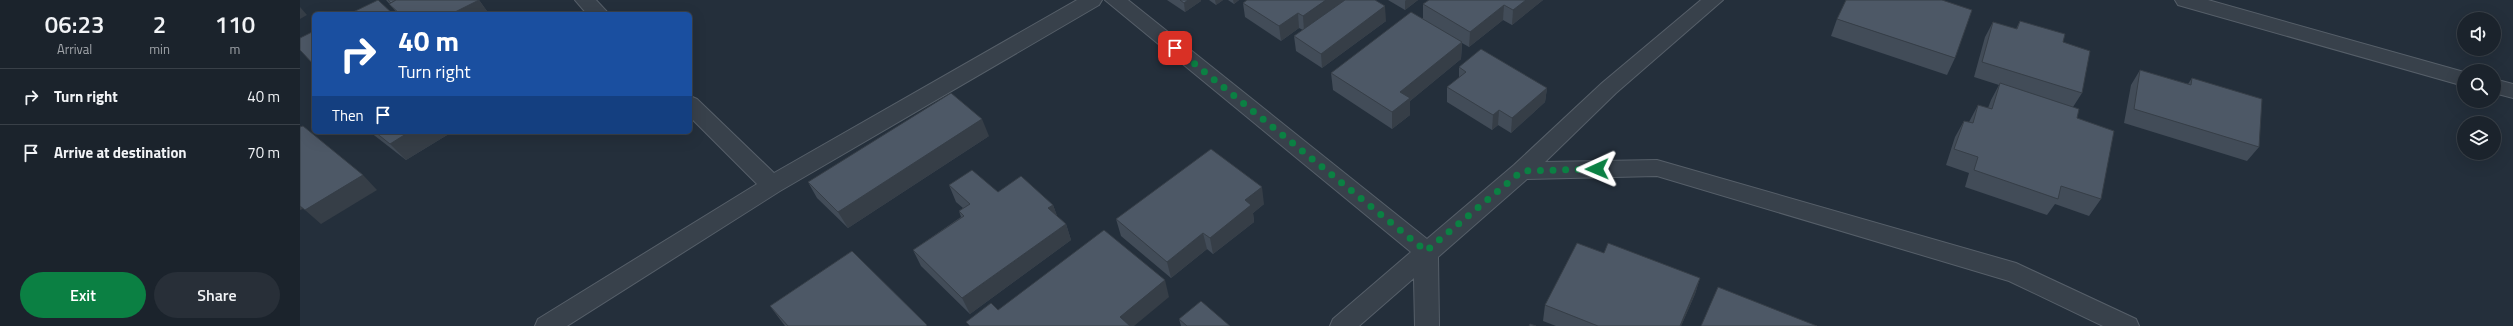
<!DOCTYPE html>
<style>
body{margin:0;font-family:"Titillium Web",sans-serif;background:#282f38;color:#f1f3f6;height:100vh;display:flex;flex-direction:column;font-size:15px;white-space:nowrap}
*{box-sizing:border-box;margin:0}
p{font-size:13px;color:#a0a4a9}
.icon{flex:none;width:22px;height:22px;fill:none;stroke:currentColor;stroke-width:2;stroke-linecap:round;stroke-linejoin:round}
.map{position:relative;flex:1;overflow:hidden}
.drawer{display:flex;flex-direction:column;background:#1b232c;width:300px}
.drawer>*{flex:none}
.top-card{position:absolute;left:12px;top:12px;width:380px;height:122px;border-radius:6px;box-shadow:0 4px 16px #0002,0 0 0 1px #394048;background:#1a4fa0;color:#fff;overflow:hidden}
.fabs{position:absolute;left:2157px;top:12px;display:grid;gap:8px}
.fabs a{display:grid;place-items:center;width:44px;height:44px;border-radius:50%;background:#1b232c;box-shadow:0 4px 16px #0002,0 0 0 1px #394048;font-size:20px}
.pin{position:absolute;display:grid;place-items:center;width:34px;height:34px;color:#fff;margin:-17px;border-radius:8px;box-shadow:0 2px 6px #0006}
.me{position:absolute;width:44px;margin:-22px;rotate:269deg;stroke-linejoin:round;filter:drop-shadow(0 0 3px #0008)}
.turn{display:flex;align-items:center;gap:14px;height:84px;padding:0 20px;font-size:18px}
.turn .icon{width:52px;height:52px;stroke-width:2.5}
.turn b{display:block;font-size:28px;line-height:34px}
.then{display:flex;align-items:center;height:38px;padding:0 20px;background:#0003;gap:8px;font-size:15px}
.eta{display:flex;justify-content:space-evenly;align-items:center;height:68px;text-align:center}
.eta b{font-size:24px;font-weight:600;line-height:28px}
.cta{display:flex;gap:8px;margin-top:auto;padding:8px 20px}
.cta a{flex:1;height:46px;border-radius:24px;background:#0b8043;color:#fff;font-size:16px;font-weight:600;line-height:46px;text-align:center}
.cta a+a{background:#282f38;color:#f1f3f6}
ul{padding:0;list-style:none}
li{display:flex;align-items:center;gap:12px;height:56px;padding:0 20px;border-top:1px solid #394048}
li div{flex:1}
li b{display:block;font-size:15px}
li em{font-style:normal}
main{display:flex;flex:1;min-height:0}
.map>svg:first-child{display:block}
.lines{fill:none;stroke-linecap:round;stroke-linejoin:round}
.minor-casing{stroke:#565f69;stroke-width:2}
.minor{fill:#38414b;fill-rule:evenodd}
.wall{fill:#424c58}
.shaded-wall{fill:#363e47}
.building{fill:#4d5866;stroke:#363e47}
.route{stroke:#0b8043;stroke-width:7;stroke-dasharray:0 12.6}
</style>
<main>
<section class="drawer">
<div class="eta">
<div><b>06:23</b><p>Arrival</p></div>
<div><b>2</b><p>min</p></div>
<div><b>110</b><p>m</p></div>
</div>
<ul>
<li><svg class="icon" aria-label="right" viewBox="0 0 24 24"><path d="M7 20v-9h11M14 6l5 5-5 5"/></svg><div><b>Turn right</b></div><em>40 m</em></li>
<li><svg class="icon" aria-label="arrive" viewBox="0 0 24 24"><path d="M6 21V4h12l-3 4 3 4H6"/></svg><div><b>Arrive at destination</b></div><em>70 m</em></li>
</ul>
<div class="cta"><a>Exit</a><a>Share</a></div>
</section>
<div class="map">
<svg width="2213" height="326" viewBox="0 0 2213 326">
<rect width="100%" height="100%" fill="#242f3b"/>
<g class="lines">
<g class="minor-casing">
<g id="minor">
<polygon points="275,0 296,0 309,14 287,14"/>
<polygon points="777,0 802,0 799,5 480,191 267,326 235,326 238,319 457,184 390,117 390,96 397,99 474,173"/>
<polygon points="805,0 828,0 1127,239 1214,165 1302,83 1401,0 1423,0 1316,93 1245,162 1357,160 1716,263 1836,319 1839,326 1803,326 1709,281 1357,176 1227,179 1138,257 1139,326 1115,326 1114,278 1059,326 1030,326 1033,319 1111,252"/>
<polygon points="1875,0 1908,0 2164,72 2164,86 1878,5"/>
<polygon points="2194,79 2213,84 2213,98 2194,93"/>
</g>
</g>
<use href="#minor" class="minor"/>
</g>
<g class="wall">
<polygon points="86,0 179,0 189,14 98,14"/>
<polygon points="867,0 901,0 901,1 885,12"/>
<polygon points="909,0 923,0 916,5"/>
<polygon points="928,0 939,0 934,4"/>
<polygon points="1088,0 1118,0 1105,10"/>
<polygon points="1243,0 1212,25 1203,20 1169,47 1162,43 1161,59 1110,101 1110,115 1092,129 1033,90 1031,73 1123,18 1123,4"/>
<polygon points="943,3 1086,21 1022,68 996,51 994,36 1003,30 999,28 981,41 945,17"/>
<polygon points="1537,19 1655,58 1647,75 1531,36"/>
<polygon points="1720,21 1763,42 1782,93 1773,107 1801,199 1789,216 1755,204 1747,215 1665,187 1669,173 1646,165 1655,137 1664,121 1669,122 1678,105 1688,108 1691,100 1699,85 1674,77 1685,37 1693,22 1716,29"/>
<polygon points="1159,67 1247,88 1245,102 1211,133 1198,125 1192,130 1147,102 1147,87 1159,78"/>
<polygon points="1840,70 1888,84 1892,78 1959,147 1947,161 1824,123 1831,85"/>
<polygon points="70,132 152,132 106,160"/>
<polygon points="689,136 548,228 517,198 508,182"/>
<polygon points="649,185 698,192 753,205 757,216 766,224 771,240 670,314 621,266 613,250 661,217 659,211 663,208 656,202"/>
<polygon points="964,204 953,213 954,222 913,254 907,249 871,278 821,236 816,219"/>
<polygon points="552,251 627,326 485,326 470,306"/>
<polygon points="1400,278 1395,294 1381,326 1256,326 1243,321 1245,305"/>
<polygon points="879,319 930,326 881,326"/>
</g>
<g class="shaded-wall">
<polygon points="179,0 189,14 151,14"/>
<polygon points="888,0 901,0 901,1 885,12 884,3"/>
<polygon points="915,0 923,0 916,5"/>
<polygon points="933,0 939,0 934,4"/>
<polygon points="1026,0 1048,0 1004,31 1003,16"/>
<polygon points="1106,0 1118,0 1105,10 1105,1"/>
<polygon points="1226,0 1243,0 1212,25 1213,10"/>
<polygon points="1204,5 1203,20 1169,47 1170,32"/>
<polygon points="1085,6 1086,21 1022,68 1021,54"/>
<polygon points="0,7 7,15 0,19"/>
<polygon points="998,13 999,28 981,41 979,26"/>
<polygon points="1162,42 1161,59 1110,101 1110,115 1092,129 1092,112 1100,92"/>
<polygon points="1247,88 1245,102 1211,133 1212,118"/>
<polygon points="1199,110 1198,125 1192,130 1193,115"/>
<polygon points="682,119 689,136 548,228 538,212"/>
<polygon points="109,132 152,132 106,160 90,144"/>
<polygon points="63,175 77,190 21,224 5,210"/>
<polygon points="962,187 964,204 953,213 954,222 913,254 910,238 945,200"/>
<polygon points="753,205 759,221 748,208"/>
<polygon points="0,206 3,209 0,210"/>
<polygon points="766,224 771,240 670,314 662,298"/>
<polygon points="903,233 907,249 871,278 867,262"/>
<polygon points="1400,278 1395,294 1381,326 1380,326"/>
<polygon points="865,280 869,297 834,326 823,326 820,317"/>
</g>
<g class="building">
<polygon points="78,0 93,14 49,14"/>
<polygon points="88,0 96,0 91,3"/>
<polygon points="96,0 179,0 151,14 100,14 89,4"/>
<polygon points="880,0 888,0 884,3"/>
<polygon points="947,0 1026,0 1003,16 998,13 979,26 943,3"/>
<polygon points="1045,0 1075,0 1085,6 1021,54 994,36"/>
<polygon points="1129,0 1226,0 1213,10 1204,5 1170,32 1123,4"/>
<polygon points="1546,0 1642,0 1672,10 1655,58 1537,19"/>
<polygon points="1111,12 1162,42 1100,92 1110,98 1092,112 1031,73"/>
<polygon points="1720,21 1765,34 1763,42 1790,51 1782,93 1682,62 1693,22 1717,29"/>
<polygon points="14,31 14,65 0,50 0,38"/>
<polygon points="1181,49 1247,88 1212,118 1199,110 1193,115 1147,87 1166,72 1159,67"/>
<polygon points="1840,70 1891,85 1892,78 1962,99 1959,147 1834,109"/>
<polygon points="1700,83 1779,109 1777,118 1814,131 1801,199 1761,186 1758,199 1674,170 1678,157 1654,149 1664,121 1673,123 1678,105 1692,109"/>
<polygon points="651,93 682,119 538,212 508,182"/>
<polygon points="3,126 63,175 5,210 0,206 0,127"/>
<polygon points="75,132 109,132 90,144"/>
<polygon points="911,149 962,187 945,200 951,205 910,238 903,233 867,262 816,219"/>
<polygon points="672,170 698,192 721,176 753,205 748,208 766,224 662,298 613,250 664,216 659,211 670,204 649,185"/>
<polygon points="804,230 865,280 820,317 830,326 670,326 666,322 691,303 698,310"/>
<polygon points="1277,243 1304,253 1308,243 1400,278 1380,326 1298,326 1245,305"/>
<polygon points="552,251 627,325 626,326 488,326 470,306"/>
<polygon points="1418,287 1517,326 1401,326"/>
<polygon points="901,301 930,326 887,326 879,319"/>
<polygon points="1230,324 1236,326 1229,326"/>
</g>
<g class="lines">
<polyline class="route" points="875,48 1126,251 1222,171 1297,169"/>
</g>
</svg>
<div class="fabs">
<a><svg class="icon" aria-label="sound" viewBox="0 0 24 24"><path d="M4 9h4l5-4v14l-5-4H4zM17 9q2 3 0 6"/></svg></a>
<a><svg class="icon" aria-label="search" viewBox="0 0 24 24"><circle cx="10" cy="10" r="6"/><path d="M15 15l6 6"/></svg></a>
<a><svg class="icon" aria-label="layers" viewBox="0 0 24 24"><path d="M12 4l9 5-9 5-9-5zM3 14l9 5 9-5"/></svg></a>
</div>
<div class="pin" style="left:875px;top:48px;background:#d93025"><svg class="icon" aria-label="arrive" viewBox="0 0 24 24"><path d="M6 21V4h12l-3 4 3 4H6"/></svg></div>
<svg class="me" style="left:1297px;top:169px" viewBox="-20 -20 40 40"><path d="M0-17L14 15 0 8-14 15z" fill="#0b8043" stroke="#fff" stroke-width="4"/></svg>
<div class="top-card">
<div class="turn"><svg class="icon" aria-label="right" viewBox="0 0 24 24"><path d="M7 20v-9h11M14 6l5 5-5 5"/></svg><div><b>40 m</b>Turn right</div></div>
<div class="then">Then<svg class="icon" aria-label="arrive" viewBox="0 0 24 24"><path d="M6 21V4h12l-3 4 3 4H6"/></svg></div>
</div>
</div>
</main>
